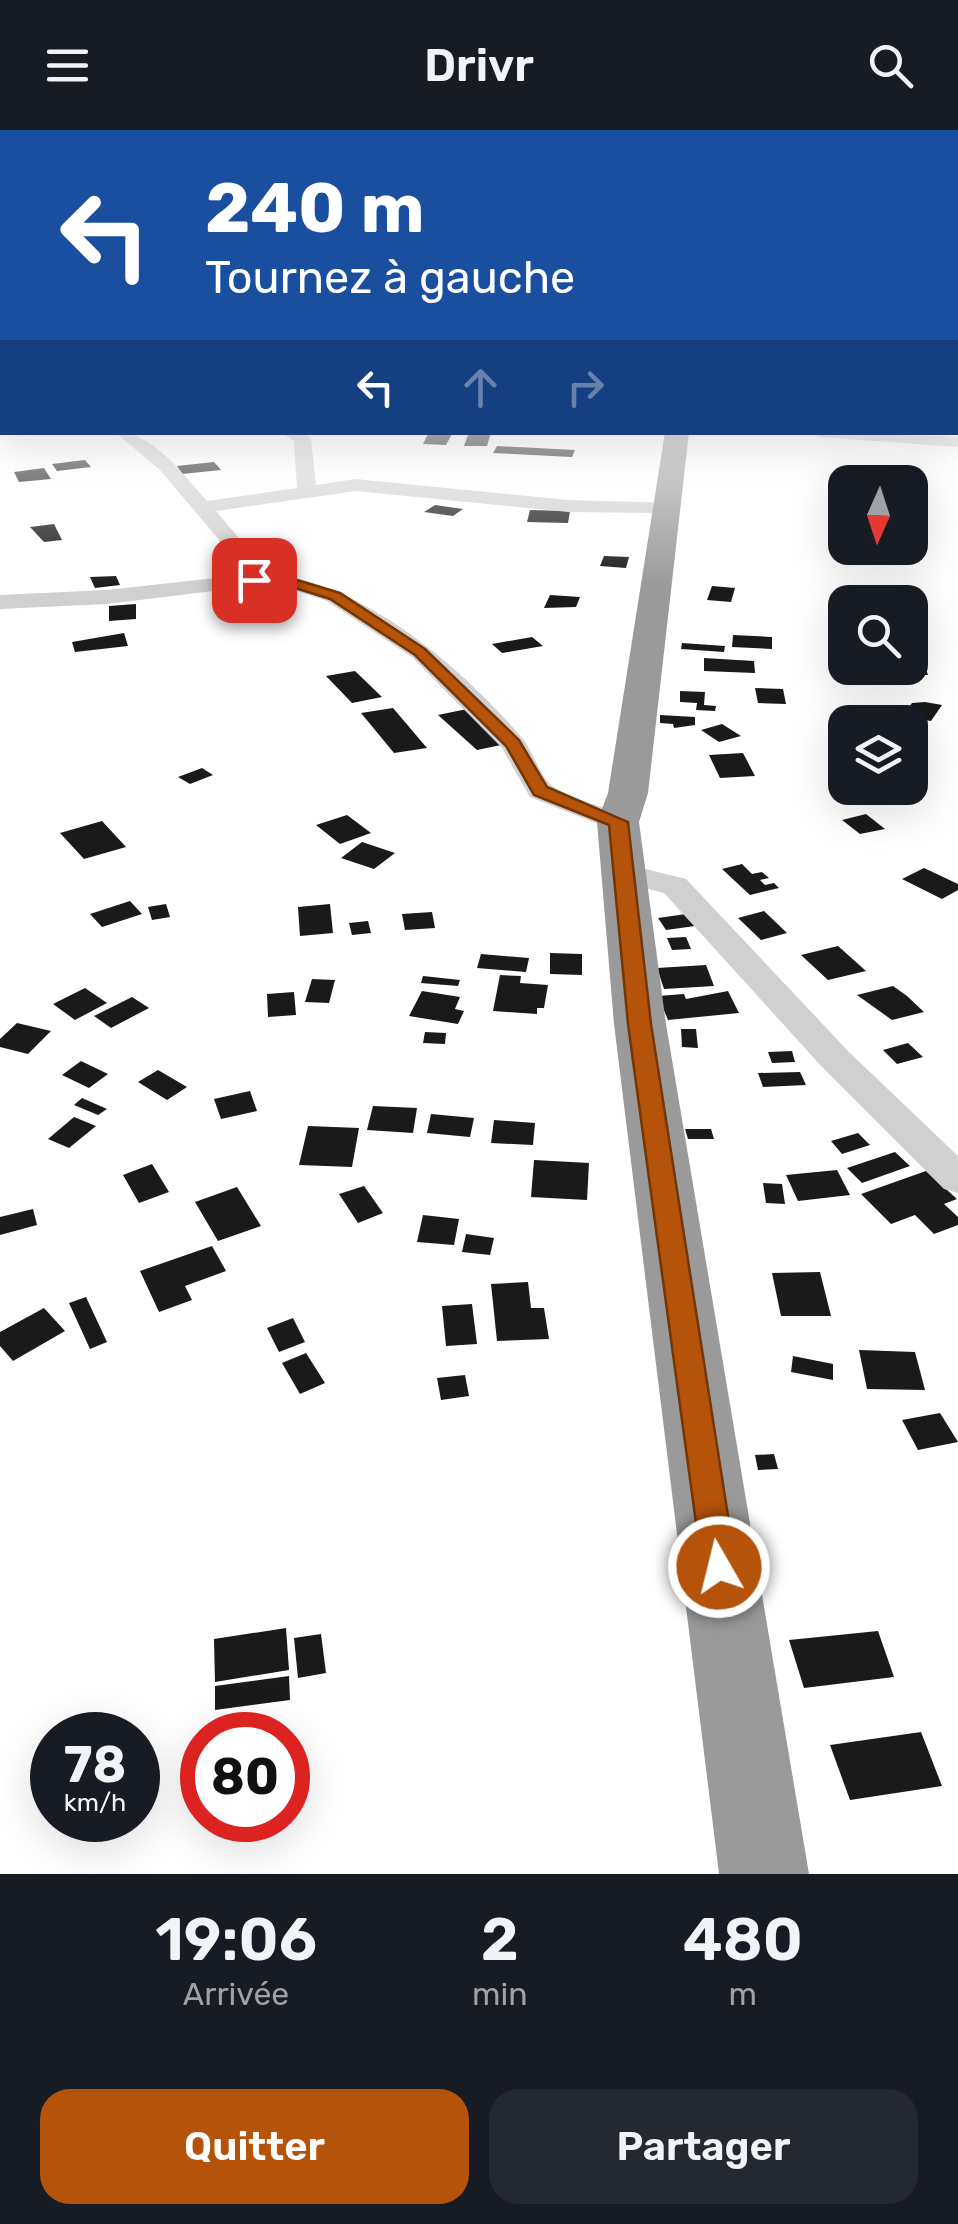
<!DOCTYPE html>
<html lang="fr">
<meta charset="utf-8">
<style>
body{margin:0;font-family:Rubik,sans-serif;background:#242831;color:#f1f3f6;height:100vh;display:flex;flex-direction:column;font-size:38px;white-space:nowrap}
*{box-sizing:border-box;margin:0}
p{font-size:32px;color:#9ea1a6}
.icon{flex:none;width:55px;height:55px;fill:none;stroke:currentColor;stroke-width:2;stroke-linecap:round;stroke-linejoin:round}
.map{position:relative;height:1744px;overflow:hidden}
.panel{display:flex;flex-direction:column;background:#171b24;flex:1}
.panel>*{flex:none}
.guide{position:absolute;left:0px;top:0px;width:960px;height:305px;box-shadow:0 10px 40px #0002;background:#1a4fa0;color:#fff;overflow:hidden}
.needle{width:65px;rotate:183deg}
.buttons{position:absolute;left:828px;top:335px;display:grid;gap:20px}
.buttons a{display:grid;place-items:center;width:100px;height:100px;border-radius:20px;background:#171b24;box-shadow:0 10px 40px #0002;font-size:50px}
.speed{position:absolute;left:30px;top:1582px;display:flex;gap:20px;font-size:50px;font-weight:700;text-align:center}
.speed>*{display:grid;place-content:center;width:130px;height:130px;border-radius:50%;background:#171b24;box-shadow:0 10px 40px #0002;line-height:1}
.speed small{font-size:25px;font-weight:400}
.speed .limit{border:15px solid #d22;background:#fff;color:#111}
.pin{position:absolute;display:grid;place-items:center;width:85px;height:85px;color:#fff;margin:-42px;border-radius:20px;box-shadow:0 5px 15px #0006}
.me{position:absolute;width:110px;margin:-55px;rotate:352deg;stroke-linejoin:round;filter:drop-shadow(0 0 8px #0008)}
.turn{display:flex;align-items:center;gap:35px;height:210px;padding:0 40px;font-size:45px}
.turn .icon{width:130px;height:130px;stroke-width:2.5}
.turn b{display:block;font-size:70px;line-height:85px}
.lanes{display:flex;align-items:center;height:95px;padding:0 40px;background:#0003;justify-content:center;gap:50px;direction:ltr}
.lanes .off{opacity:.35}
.eta{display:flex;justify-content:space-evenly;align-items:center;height:170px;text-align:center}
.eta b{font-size:60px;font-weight:600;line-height:70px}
.action{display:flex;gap:20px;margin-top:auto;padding:20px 40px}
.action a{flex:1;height:115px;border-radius:30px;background:#b45309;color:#fff;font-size:40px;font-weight:600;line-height:115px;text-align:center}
.action a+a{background:#242831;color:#f1f3f6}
header{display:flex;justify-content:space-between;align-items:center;height:130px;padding:0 40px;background:#171b24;font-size:45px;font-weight:600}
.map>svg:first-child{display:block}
.building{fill:#1a1a1a}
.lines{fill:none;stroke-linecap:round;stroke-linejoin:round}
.minor{fill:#d0d0d0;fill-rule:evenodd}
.highway{fill:#9a9a9a;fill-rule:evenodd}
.route{fill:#b45309;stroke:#753606;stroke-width:2.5}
</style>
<header><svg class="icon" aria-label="menu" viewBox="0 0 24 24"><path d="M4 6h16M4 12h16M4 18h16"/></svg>Drivr<svg class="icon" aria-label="search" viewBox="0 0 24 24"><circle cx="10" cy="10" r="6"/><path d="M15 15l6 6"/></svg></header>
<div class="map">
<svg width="958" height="1744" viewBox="0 0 958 1744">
<rect width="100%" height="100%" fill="#fff"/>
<g class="building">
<polygon points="429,302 453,302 446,315 423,314"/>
<polygon points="469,302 491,302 487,316 464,316"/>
<polygon points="497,316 575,320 572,327 493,323"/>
<polygon points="85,330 91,337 57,341 52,334"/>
<polygon points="214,332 221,340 182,344 177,336"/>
<polygon points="44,338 51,349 19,352 14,342"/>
<polygon points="435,375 463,379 453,386 424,382"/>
<polygon points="530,380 570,381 568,393 527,392"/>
<polygon points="54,394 62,410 44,412 30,397"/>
<polygon points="604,426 629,427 626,438 600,436"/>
<polygon points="116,446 120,455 95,458 90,447"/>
<polygon points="712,456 735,458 731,472 707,470"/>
<polygon points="550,465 580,467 576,477 544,478"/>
<polygon points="136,474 136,489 109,491 109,476"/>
<polygon points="124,503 128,516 75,522 72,512"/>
<polygon points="733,505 772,507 772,519 732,517"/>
<polygon points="532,507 543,516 502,523 492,514"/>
<polygon points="682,513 725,516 724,522 681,519"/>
<polygon points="704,528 754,531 755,543 704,541"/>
<polygon points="910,530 923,530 928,545 901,544 898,538 910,538"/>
<polygon points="355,541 382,567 352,573 326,546"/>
<polygon points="755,558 783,559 786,574 758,573"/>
<polygon points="680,561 705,562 704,575 716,576 715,581 696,580 697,573 680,572"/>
<polygon points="925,572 942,575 931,591 913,588 916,583 906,581 912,573"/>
<polygon points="393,578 427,618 394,623 361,583"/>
<polygon points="467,579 506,614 477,620 438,585"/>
<polygon points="660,585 695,587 695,595 674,598 673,594 660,593"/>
<polygon points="722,594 741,606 719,612 701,600"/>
<polygon points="743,623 755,646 720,648 709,625"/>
<polygon points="202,638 213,645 190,654 178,647"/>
<polygon points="866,684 885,699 860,704 842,690"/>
<polygon points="347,685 371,703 340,714 316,695"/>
<polygon points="102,691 126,717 84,729 60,703"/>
<polygon points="362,712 395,723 374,739 341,728"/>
<polygon points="742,734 752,744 762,742 769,748 760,750 765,755 774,753 779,758 750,765 722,739"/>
<polygon points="924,738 958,754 958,760 942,769 902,749"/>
<polygon points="130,771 142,784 102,797 90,784"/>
<polygon points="166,774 170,787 152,790 148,777"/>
<polygon points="330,774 333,803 300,806 298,777"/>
<polygon points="764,781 787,803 761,810 738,788"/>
<polygon points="432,782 435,798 405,800 402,784"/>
<polygon points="686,784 695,796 666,800 658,788"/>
<polygon points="368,791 371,803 352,805 349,793"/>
<polygon points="686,807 691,819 672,820 667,808"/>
<polygon points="838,816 866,841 828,850 801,825"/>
<polygon points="550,823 582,824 582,845 550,844"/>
<polygon points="481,824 529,828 526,842 477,838"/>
<polygon points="706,835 714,856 664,859 657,838"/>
<polygon points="500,845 521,846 520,853 548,855 544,878 537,878 537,884 493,881"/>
<polygon points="423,846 460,850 458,856 421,853"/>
<polygon points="312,849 335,850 329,873 305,872"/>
<polygon points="893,856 907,866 924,882 892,890 857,865"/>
<polygon points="85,858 107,873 75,890 53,874"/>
<polygon points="422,861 460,867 455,879 464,881 458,894 409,886"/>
<polygon points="728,861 739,883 668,890 658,866 684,864 686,869"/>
<polygon points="294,862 296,885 268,887 267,864"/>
<polygon points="132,867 149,878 111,898 94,886"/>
<polygon points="17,893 51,901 28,924 0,917 0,909"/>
<polygon points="681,899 696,899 698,918 682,917"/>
<polygon points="425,902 446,903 445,914 423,913"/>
<polygon points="908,913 923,927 897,934 883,920"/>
<polygon points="792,921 795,932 772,933 768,922"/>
<polygon points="81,931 108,944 89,958 62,945"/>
<polygon points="158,940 187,957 167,970 138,952"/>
<polygon points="800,942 806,955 763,957 758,943"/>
<polygon points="250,961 257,981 221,989 214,969"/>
<polygon points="82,968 107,979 98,985 74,975"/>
<polygon points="373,976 417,978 413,1003 367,1000"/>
<polygon points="431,984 474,988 470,1007 427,1003"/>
<polygon points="74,987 96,996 69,1018 48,1009"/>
<polygon points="494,990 535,993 533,1015 491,1013"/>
<polygon points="308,996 359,998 352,1037 299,1035"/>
<polygon points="685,999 711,999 714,1009 688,1009"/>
<polygon points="858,1003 870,1015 842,1024 831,1011"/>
<polygon points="895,1022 910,1036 862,1053 847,1038"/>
<polygon points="534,1030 589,1033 587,1070 531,1067"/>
<polygon points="152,1034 169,1062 139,1073 123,1045"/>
<polygon points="837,1040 850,1065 798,1071 786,1045"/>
<polygon points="926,1041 957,1069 944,1074 958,1087 958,1095 934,1104 915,1085 891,1094 861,1064"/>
<polygon points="763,1053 782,1054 785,1074 766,1073"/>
<polygon points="364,1056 383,1083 358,1093 339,1064"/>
<polygon points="237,1057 261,1096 218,1111 195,1072"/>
<polygon points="33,1079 37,1095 0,1105 0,1087"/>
<polygon points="423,1085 459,1089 454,1115 417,1112"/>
<polygon points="466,1104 494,1108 490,1125 462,1122"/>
<polygon points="212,1116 226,1141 185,1156 192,1170 159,1182 140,1141"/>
<polygon points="820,1142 831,1186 781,1186 772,1143"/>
<polygon points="528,1152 531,1178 544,1178 549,1209 497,1211 491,1154"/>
<polygon points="86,1167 107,1212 90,1219 69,1173"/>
<polygon points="472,1174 477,1214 446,1216 442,1176"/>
<polygon points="44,1178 65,1201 13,1231 0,1216 0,1202"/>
<polygon points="293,1188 305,1212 279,1222 267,1198"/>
<polygon points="859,1220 915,1222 925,1260 867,1259"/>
<polygon points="306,1223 325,1253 300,1264 282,1233"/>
<polygon points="793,1226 833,1234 833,1250 791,1242"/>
<polygon points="465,1245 469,1266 441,1270 437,1248"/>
<polygon points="940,1283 958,1312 918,1320 902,1290"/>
<polygon points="774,1324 778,1339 758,1340 755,1325"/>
<polygon points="286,1498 289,1540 215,1552 214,1509"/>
<polygon points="878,1501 894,1547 804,1558 789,1510"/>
<polygon points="321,1504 326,1543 298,1548 294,1508"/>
<polygon points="289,1546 290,1570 215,1580 215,1556"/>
<polygon points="921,1602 942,1656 850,1670 830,1615"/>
</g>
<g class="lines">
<g class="minor">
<path d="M115 302C154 302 182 344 207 371L297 358 294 311 281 302H303L311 309 316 355 356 349 568 370 674 373 677 377 667 383 568 382 356 361 216 381 255 427 263 444C357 447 463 538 522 608 533 621 538 642 550 654 563 666 610 679 628 686L633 692 628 698H608L530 667 502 618 412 527 327 471 285 457 254 456 107 474 0 479V465L107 460 242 445 238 432 159 339Z"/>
<polygon points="811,302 958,307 958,317 819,307"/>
<polygon points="625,734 686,749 849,922 958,1026 958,1063 944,1059 823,938 664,763 614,750 610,743 614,736"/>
</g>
<polygon class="highway" points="665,302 689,302 648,663 639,692 666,894 809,1744 719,1744 614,894 597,692 608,663"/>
</g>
<linearGradient id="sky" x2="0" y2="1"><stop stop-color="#9ec6ea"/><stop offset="0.47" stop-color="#fff"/><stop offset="1" stop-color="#fff" stop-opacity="0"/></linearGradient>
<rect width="958" height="457" fill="url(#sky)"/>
<polygon class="route" points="254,446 287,447 340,463 425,519 519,610 547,657 628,692 651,894 736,1437 731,1448 719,1452 707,1448 702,1437 628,894 609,695 534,665 506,616 415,525 330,469 286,455 249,453 246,450"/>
</svg>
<div class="buttons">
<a><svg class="needle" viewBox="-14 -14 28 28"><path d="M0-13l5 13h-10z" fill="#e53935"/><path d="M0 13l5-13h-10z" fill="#9ea1a6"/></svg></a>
<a><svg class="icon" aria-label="search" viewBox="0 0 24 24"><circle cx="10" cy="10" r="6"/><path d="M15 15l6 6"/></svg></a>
<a><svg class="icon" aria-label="layers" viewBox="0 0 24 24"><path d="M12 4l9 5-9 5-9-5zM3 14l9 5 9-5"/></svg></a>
</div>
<div class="speed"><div>78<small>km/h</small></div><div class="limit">80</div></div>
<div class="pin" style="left:254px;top:450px;background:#d93025"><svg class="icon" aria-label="arrive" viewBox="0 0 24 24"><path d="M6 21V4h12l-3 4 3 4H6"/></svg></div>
<svg class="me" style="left:719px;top:1437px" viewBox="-20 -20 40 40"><circle r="17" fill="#b45309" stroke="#fff" stroke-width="3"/><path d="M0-11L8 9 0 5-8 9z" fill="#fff"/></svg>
<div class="guide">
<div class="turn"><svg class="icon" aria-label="left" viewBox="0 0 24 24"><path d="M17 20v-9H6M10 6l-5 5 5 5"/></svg><div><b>240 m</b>Tournez à gauche</div></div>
<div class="lanes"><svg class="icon" aria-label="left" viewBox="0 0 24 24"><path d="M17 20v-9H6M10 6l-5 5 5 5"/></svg><svg class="icon off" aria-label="ahead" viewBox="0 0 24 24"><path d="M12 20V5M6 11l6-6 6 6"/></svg><svg class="icon off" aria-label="right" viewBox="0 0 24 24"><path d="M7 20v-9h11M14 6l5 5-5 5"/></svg></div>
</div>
</div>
<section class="panel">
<div class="eta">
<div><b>19:06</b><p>Arrivée</p></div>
<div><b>2</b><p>min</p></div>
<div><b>480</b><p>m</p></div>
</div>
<div class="action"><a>Quitter</a><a>Partager</a></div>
</section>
